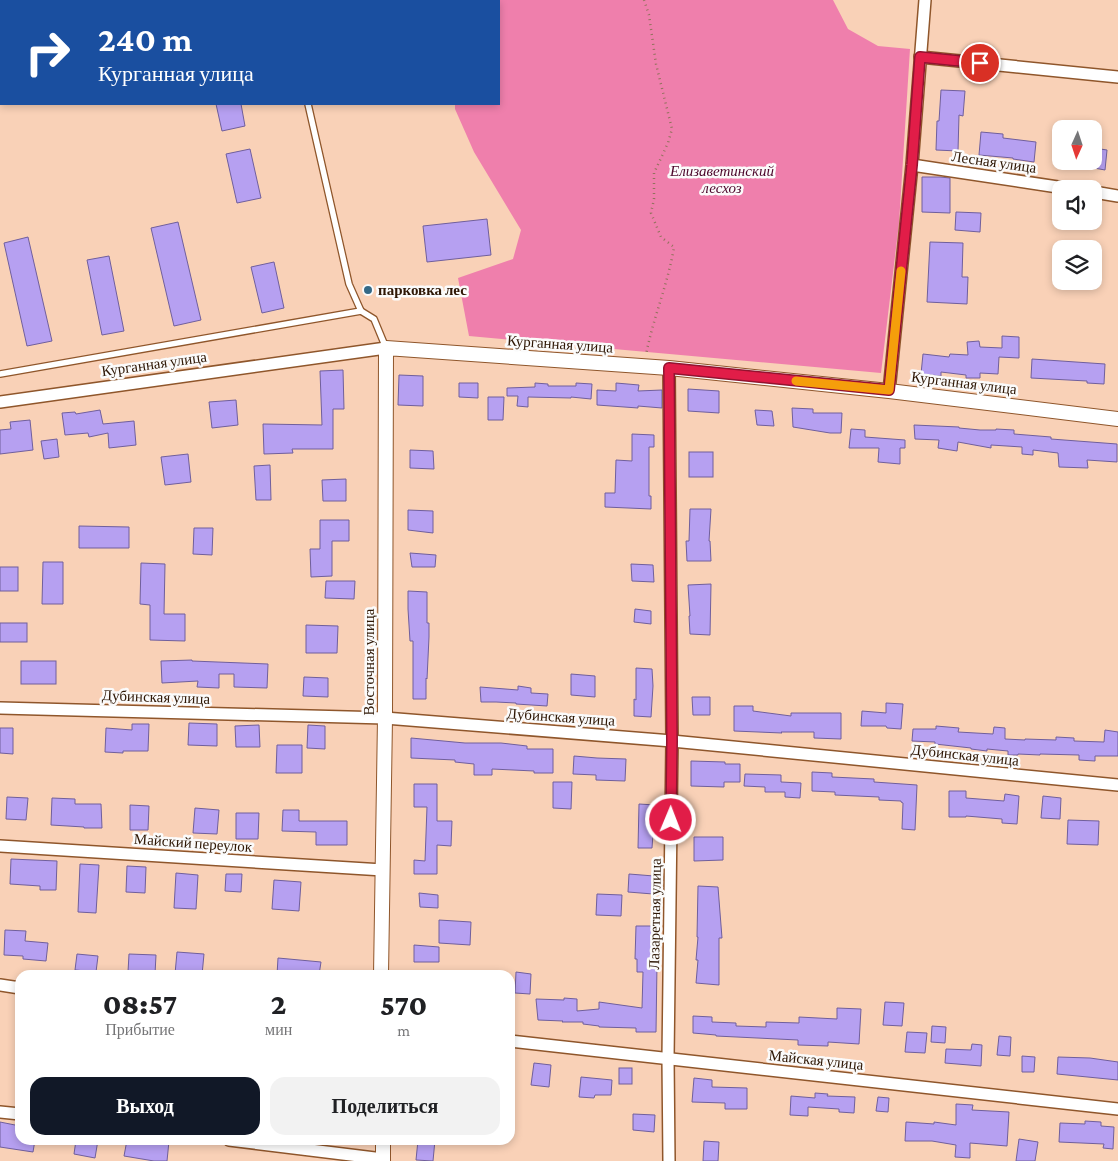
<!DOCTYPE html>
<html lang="ru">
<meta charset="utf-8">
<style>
body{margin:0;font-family:"Crimson Pro",serif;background:#f2f2f2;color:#202124;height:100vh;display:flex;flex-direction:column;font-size:19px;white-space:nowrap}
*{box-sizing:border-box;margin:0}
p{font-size:16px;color:#757577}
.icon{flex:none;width:28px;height:28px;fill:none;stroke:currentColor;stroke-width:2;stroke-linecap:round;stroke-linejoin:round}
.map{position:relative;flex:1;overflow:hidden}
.side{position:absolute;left:15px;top:970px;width:500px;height:175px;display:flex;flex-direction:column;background:#fff;border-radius:15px;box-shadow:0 2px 8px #0003}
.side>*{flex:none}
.top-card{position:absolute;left:0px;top:0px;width:500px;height:105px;box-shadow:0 2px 8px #0003;background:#1a4fa0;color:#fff;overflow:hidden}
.needle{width:32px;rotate:183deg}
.controls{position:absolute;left:1052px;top:120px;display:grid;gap:10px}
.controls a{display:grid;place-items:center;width:50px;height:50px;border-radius:10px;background:#fff;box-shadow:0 2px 8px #0003;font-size:25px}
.pin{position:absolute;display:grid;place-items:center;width:42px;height:42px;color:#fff;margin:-21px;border:2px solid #fff;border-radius:50%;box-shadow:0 1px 5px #0007}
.me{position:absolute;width:55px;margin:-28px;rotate:1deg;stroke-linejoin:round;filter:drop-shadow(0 0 4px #0008)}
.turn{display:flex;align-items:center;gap:18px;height:105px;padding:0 15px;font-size:22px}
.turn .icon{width:65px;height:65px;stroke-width:2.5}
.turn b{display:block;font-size:35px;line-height:42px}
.eta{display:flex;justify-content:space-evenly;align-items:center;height:85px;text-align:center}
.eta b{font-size:30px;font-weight:800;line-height:35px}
.button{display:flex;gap:10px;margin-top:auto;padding:10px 15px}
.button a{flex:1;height:58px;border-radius:15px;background:#111827;color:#fff;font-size:20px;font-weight:800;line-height:58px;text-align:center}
.button a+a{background:#f2f2f2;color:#202124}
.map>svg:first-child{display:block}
.forest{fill:#ef7fac}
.building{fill:#b6a0f1;stroke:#705f9c}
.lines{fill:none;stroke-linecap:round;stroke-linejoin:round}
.service-casing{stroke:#8f562b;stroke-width:8}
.minor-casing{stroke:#8f562b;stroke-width:14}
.tertiary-casing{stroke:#8f562b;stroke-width:16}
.path{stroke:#92725c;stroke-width:2.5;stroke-dasharray:1 4;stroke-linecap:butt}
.service{stroke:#fff;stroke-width:5.5}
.minor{stroke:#fff;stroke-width:11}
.tertiary{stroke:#fff;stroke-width:14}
.route-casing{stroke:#92132f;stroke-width:12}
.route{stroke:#e11d48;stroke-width:9}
.slow{stroke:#f59e0b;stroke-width:9}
.poi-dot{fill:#366986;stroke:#fbfbfb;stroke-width:2}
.labels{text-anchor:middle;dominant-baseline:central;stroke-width:5;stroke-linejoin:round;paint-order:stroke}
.street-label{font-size:15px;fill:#2e1705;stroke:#fbfbfb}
.park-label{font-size:15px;font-style:italic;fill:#4d072b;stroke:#fbfbfb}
.poi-label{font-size:15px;font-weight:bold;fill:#2e1705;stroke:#fbfbfb;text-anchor:start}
</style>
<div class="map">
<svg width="1118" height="1161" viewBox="0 0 1118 1161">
<rect width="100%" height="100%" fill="#f9d1b7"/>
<polygon class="forest" points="457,0 833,0 848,29 878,46 910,49 899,223 881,373 469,336 458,278 513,259 521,230 474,152 455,109 455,104 499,104 499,1 458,1"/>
<g class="building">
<polygon points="941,90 965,91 963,116 959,115 958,151 936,150 937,121 939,121"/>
<polygon points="216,104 241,104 245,126 222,131"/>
<polygon points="981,132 1003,134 1003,138 1036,142 1034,162 1013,159 1013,158 979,155"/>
<polygon points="1094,148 1107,150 1105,170 1094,168"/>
<polygon points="250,149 261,198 237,203 226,154"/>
<polygon points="922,177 940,177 950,178 950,213 922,212"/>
<polygon points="956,212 981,213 980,232 955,230"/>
<polygon points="487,219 491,255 427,262 423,226"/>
<polygon points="178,222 201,320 174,326 151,228"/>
<polygon points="28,237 52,341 27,346 4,243"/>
<polygon points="930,242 963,243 962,277 968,277 967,304 927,302"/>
<polygon points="109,256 124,331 102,335 87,260"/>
<polygon points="274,262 284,308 262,313 251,267"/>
<polygon points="1002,336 1019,337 1019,358 999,357 998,374 980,373 980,378 966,378 966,375 941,372 941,376 921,374 923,354 949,357 950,354 968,355 967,342 979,341 980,347 1002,348"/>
<polygon points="1032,359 1105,364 1104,384 1087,383 1087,381 1031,378"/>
<polygon points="343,370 344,409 333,409 333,449 292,449 293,453 264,454 263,424 322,425 320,371"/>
<polygon points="399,375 423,376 423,406 398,405"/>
<polygon points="459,383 478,383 478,398 459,397"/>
<polygon points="535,383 548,384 548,386 576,386 576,383 592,384 591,399 571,397 571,398 528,397 528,407 517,406 518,396 507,396 507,388 535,387"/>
<polygon points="616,383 639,385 638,391 662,390 662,408 638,406 638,408 597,405 597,390 616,391"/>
<polygon points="688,389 719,391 719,413 688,411"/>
<polygon points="488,397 504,397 503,420 488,420"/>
<polygon points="236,400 238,425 212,428 209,402"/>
<polygon points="792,408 813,409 813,413 842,413 841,433 830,433 793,427"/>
<polygon points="100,410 103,424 134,421 136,445 109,448 108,433 89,437 88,433 65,435 62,413 75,412 76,414"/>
<polygon points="755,410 772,411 774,426 757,425"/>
<polygon points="30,420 33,450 0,454 0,430 11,429 10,422"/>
<polygon points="914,425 959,427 959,428 980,430 996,430 996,429 1014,430 1014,434 1051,437 1051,439 1117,444 1117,462 1087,460 1088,468 1059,467 1058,453 1033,450 1033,455 1022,454 1022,447 991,445 991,448 958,442 957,451 938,448 939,440 915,439"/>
<polygon points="851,429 865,430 865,437 905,440 905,448 900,448 900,464 878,462 879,448 849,448"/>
<polygon points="632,434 654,435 654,447 649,447 649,496 651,496 651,509 605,507 605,493 615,493 616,460 632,461"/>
<polygon points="57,439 59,457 44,459 41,441"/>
<polygon points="410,450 433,451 434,469 410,468"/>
<rect x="689" y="452" width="24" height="25"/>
<polygon points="188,454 191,482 165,485 161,457"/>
<polygon points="270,465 271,500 256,500 254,466"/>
<polygon points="346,479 346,501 323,501 322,480"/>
<polygon points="690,509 711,509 709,541 710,541 711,561 687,561 686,541 689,541"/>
<polygon points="408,510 433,511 433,533 408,530"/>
<polygon points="320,520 349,520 349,541 332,541 332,576 311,577 310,549 320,549"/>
<polygon points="79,526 129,527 129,548 79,548"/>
<polygon points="194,528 213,528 212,555 193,554"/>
<polygon points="410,553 436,555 435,567 412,567"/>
<polygon points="43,562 63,562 63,604 42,604"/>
<polygon points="141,563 165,564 164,614 185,614 185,641 150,640 150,605 140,604"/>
<polygon points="631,564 653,565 654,582 632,581"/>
<rect x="0" y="567" width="18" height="24"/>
<polygon points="326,581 355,581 354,599 325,598"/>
<polygon points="711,584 710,635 690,634 689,616 690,616 688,585"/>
<polygon points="408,591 427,592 427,623 429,623 429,637 427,679 426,678 426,699 413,699 413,641 410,641 408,609"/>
<polygon points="635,609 651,611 651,624 634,622"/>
<rect x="0" y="623" width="27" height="19"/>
<polygon points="306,625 338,626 337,653 306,653"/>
<polygon points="192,660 192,661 268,664 267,688 234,687 234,674 219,674 219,688 197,687 198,681 162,683 161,661"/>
<rect x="21" y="661" width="35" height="23"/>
<polygon points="636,668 652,669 653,686 651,717 634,716 634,699 636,700"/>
<polygon points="571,674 595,676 595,697 571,695"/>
<polygon points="304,677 328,678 328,697 303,696"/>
<polygon points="518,686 531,688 531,693 548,694 547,706 516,704 516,703 496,702 481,702 480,687 518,690"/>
<polygon points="692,697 710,697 710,715 693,715"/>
<polygon points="886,703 903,704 901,729 887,728 886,726 861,726 862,711 886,713"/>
<polygon points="734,706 753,706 753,711 791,716 791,713 841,713 841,739 814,738 814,732 781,732 782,733 734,731"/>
<polygon points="189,723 217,724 217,746 188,745"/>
<polygon points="132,724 149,724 148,751 123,751 123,753 105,752 106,728 132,730"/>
<polygon points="259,725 260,747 236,747 235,726"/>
<polygon points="308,725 325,726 325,749 307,748"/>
<polygon points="936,726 959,728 958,732 993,734 994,727 1005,728 1005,739 1025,740 1025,739 1056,740 1056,737 1074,738 1074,741 1104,742 1105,730 1118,732 1118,756 1095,756 1095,761 1079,760 1079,755 1040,754 1040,755 1018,754 1018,755 1008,755 1008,751 987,749 987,751 971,749 971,748 935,744 935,742 912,741 913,729 936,729"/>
<polygon points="0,728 13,728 13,754 0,753"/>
<polygon points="411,738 465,743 501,743 527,746 527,749 553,749 553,773 534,773 534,771 492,769 492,775 474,775 474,764 455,762 455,760 411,758"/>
<polygon points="277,745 302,745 302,773 276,773"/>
<polygon points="574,756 597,758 626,759 625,781 596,780 596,775 573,774"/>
<polygon points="691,761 725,762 725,764 740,764 740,782 724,782 724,787 691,786"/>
<polygon points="812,772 832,773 832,777 874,779 874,782 917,785 915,830 902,829 903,803 901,802 901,801 879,800 879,797 835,795 835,792 812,791"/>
<polygon points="745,774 781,775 781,782 801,783 800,798 785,797 785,792 765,792 765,787 744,786"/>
<polygon points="553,782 572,782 571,809 553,808"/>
<polygon points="414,784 437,784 437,821 452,821 451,846 437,845 437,874 414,874 414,860 425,861 427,807 414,807"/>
<polygon points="949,791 966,791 966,798 1004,801 1005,794 1019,796 1017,824 1002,823 1002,819 966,816 966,817 949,817"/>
<polygon points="1043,796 1061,798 1060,819 1041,818"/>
<polygon points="7,797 28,798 26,820 6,819"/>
<polygon points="52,798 75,799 75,804 101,804 102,828 84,828 84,827 51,825"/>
<polygon points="639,804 655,805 652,848 638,848"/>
<polygon points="130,805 149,806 148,830 130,830"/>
<polygon points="195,808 219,810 217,834 193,833"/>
<polygon points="283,810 299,810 299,821 347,821 347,845 316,845 316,832 282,831"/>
<polygon points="236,813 259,813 258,839 236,839"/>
<polygon points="1068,820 1099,821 1098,845 1067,844"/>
<polygon points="694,837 723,837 723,860 694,861"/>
<polygon points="11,859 57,861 56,890 40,890 40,886 10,884"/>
<polygon points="80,864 99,865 96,913 78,912"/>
<polygon points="127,866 146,867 145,893 126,892"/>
<polygon points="176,873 198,875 196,909 174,908"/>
<polygon points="226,874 242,874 241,892 225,891"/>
<polygon points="629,874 654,876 653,894 628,892"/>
<polygon points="274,880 301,882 299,911 272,909"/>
<polygon points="698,886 718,887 722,938 719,938 719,985 696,983 698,960 696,960 698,937 697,937"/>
<polygon points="419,893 438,895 438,908 420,907"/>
<polygon points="597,894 622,895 621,916 596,915"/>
<polygon points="439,920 471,922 470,945 439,943"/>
<polygon points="636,926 655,926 655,963 657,964 656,1032 636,1032 636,1028 599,1027 599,1026 583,1024 583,1022 562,1022 563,1021 538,1020 536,999 564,1000 564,998 577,999 577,1011 599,1009 599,1002 642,1008 643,972 637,972 637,959 635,959"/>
<polygon points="5,930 26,931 25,941 48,943 46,961 23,959 23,956 4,955"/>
<polygon points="414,945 439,947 439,962 414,962"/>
<polygon points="177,952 204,954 202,975 175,974"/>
<polygon points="77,954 98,956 96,972 75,970"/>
<polygon points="129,954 156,955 155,974 128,972"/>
<polygon points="278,958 321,962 319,975 277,975"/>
<polygon points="516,972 531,974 530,994 515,993"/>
<polygon points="885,1002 904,1003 902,1026 883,1025"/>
<polygon points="837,1008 861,1009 859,1044 828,1042 828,1046 798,1045 798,1040 716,1036 716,1035 693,1033 693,1016 712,1017 712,1022 736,1023 736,1026 766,1027 766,1022 799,1023 799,1017 837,1019"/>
<polygon points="932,1026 946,1027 945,1043 931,1042"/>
<polygon points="907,1032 927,1033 925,1053 905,1052"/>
<polygon points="999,1036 1011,1037 1010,1056 997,1055"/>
<polygon points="972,1044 982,1045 981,1066 945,1063 946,1049 971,1050"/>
<polygon points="1022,1056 1035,1057 1034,1072 1022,1072"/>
<polygon points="1058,1057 1090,1058 1118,1062 1118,1080 1057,1074"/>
<polygon points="534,1063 551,1065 549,1087 531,1085"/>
<rect x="619" y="1068" width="13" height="16"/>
<polygon points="581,1077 612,1080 611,1095 595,1095 594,1098 579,1097"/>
<polygon points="694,1078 712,1080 712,1087 747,1088 747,1109 725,1109 725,1103 692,1102"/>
<polygon points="815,1093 828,1094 827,1096 855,1097 854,1113 839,1112 839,1109 808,1107 808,1116 790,1115 791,1096 815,1098"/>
<polygon points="878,1097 889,1098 888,1112 876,1111"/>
<polygon points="956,1104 973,1105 972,1110 1009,1112 1007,1146 970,1143 970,1158 955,1157 956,1145 932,1141 905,1141 906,1122 934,1124 934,1122 956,1125"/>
<polygon points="633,1114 655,1115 654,1132 633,1130"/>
<polygon points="1085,1121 1101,1122 1101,1126 1114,1127 1113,1149 1103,1148 1104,1144 1059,1142 1060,1123 1085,1124"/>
<polygon points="0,1122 20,1126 20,1140 35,1140 33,1152 0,1147"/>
<polygon points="1019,1139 1038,1142 1035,1161 1016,1161"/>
<polygon points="76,1140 98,1140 95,1158 74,1154"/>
<polygon points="127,1140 138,1140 156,1143 156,1140 169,1141 167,1161 154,1161 124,1156"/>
<polygon points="418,1140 435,1140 433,1161 416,1160"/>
<polygon points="704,1141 719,1142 718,1161 703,1161"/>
</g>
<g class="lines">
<g class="service-casing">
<g id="service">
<polyline points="63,0 64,1"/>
<polyline points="285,0 285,1"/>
<polyline points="119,1 119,0"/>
<polyline points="0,87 1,87"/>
<polyline points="308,104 349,284 361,311 374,319 386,348"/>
<polyline points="0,374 361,311"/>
</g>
</g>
<g class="minor-casing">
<g id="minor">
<polyline points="920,57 1118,77"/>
<polyline points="912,165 1071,189"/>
<polyline points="1094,192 1118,196"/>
<polyline points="889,391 912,165 925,0"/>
<polyline points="0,402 386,348"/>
<polyline points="0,708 385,718 672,741 1118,785"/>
<polyline points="0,846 383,870"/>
<polyline points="0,985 20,988"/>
<polyline points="510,1041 1118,1109"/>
<polyline points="0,1112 20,1114"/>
<polyline points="229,1140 383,1159"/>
<polyline points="669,1161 668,1058 672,741 669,368"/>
</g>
</g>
<g class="tertiary-casing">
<g id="tertiary">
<polyline points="381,975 385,718 386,348 669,368 889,391 1118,419"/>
<polyline points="383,1140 383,1161"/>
</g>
</g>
<path class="path" d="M644 0 649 15 656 64 672 129 668 143 654 173V199L651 213 661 237 674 247C668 284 653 318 646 355"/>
<use href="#service" class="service"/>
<use href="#minor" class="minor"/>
<use href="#tertiary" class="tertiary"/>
</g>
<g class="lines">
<g class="route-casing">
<polyline id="route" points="671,820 672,741 669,368 889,390 912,165 920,57 980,63"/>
</g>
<use href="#route" class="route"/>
<polyline class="slow" points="796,381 889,390 901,271"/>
</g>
<circle class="poi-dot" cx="368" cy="290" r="5"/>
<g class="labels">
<g class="street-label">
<text transform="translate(994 162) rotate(8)">Лесная улица</text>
<text transform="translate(560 344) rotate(4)">Курганная улица</text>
<text transform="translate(154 364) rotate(-8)">Курганная улица</text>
<text transform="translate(964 383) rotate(7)">Курганная улица</text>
<text transform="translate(369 662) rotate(-90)">Восточная улица</text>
<text transform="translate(156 697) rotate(2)">Дубинская улица</text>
<text transform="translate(561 717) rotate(4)">Дубинская улица</text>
<text transform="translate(965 755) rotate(6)">Дубинская улица</text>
<text transform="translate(193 843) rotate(4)">Майский переулок</text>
<text transform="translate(655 914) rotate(-89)">Лазаретная улица</text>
<text transform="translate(816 1060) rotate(6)">Майская улица</text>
</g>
<g class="park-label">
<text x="722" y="171">Елизаветинский<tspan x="722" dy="17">лесхоз</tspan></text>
</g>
<g class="poi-label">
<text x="378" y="290">парковка лес</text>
</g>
</g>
</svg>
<div class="controls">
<a><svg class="needle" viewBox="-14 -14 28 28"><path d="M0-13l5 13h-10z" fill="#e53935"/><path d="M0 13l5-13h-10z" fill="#757577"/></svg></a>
<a><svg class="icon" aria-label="sound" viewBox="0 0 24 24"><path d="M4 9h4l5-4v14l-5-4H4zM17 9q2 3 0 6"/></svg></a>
<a><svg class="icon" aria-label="layers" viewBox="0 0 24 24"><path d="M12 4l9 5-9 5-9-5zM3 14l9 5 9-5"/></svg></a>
</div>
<div class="pin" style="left:980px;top:63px;background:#d93025"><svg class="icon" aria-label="arrive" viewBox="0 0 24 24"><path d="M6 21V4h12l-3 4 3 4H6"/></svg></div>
<svg class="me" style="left:671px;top:820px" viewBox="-20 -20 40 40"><circle r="17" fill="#e11d48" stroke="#fff" stroke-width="3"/><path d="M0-11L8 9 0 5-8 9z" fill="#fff"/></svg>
<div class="top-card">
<div class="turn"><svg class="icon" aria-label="right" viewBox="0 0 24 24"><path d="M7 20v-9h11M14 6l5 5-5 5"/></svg><div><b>240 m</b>Курганная улица</div></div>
</div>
<section class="side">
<div class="eta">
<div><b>08:57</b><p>Прибытие</p></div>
<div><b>2</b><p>мин</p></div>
<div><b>570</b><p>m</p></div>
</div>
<div class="button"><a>Выход</a><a>Поделиться</a></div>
</section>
</div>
